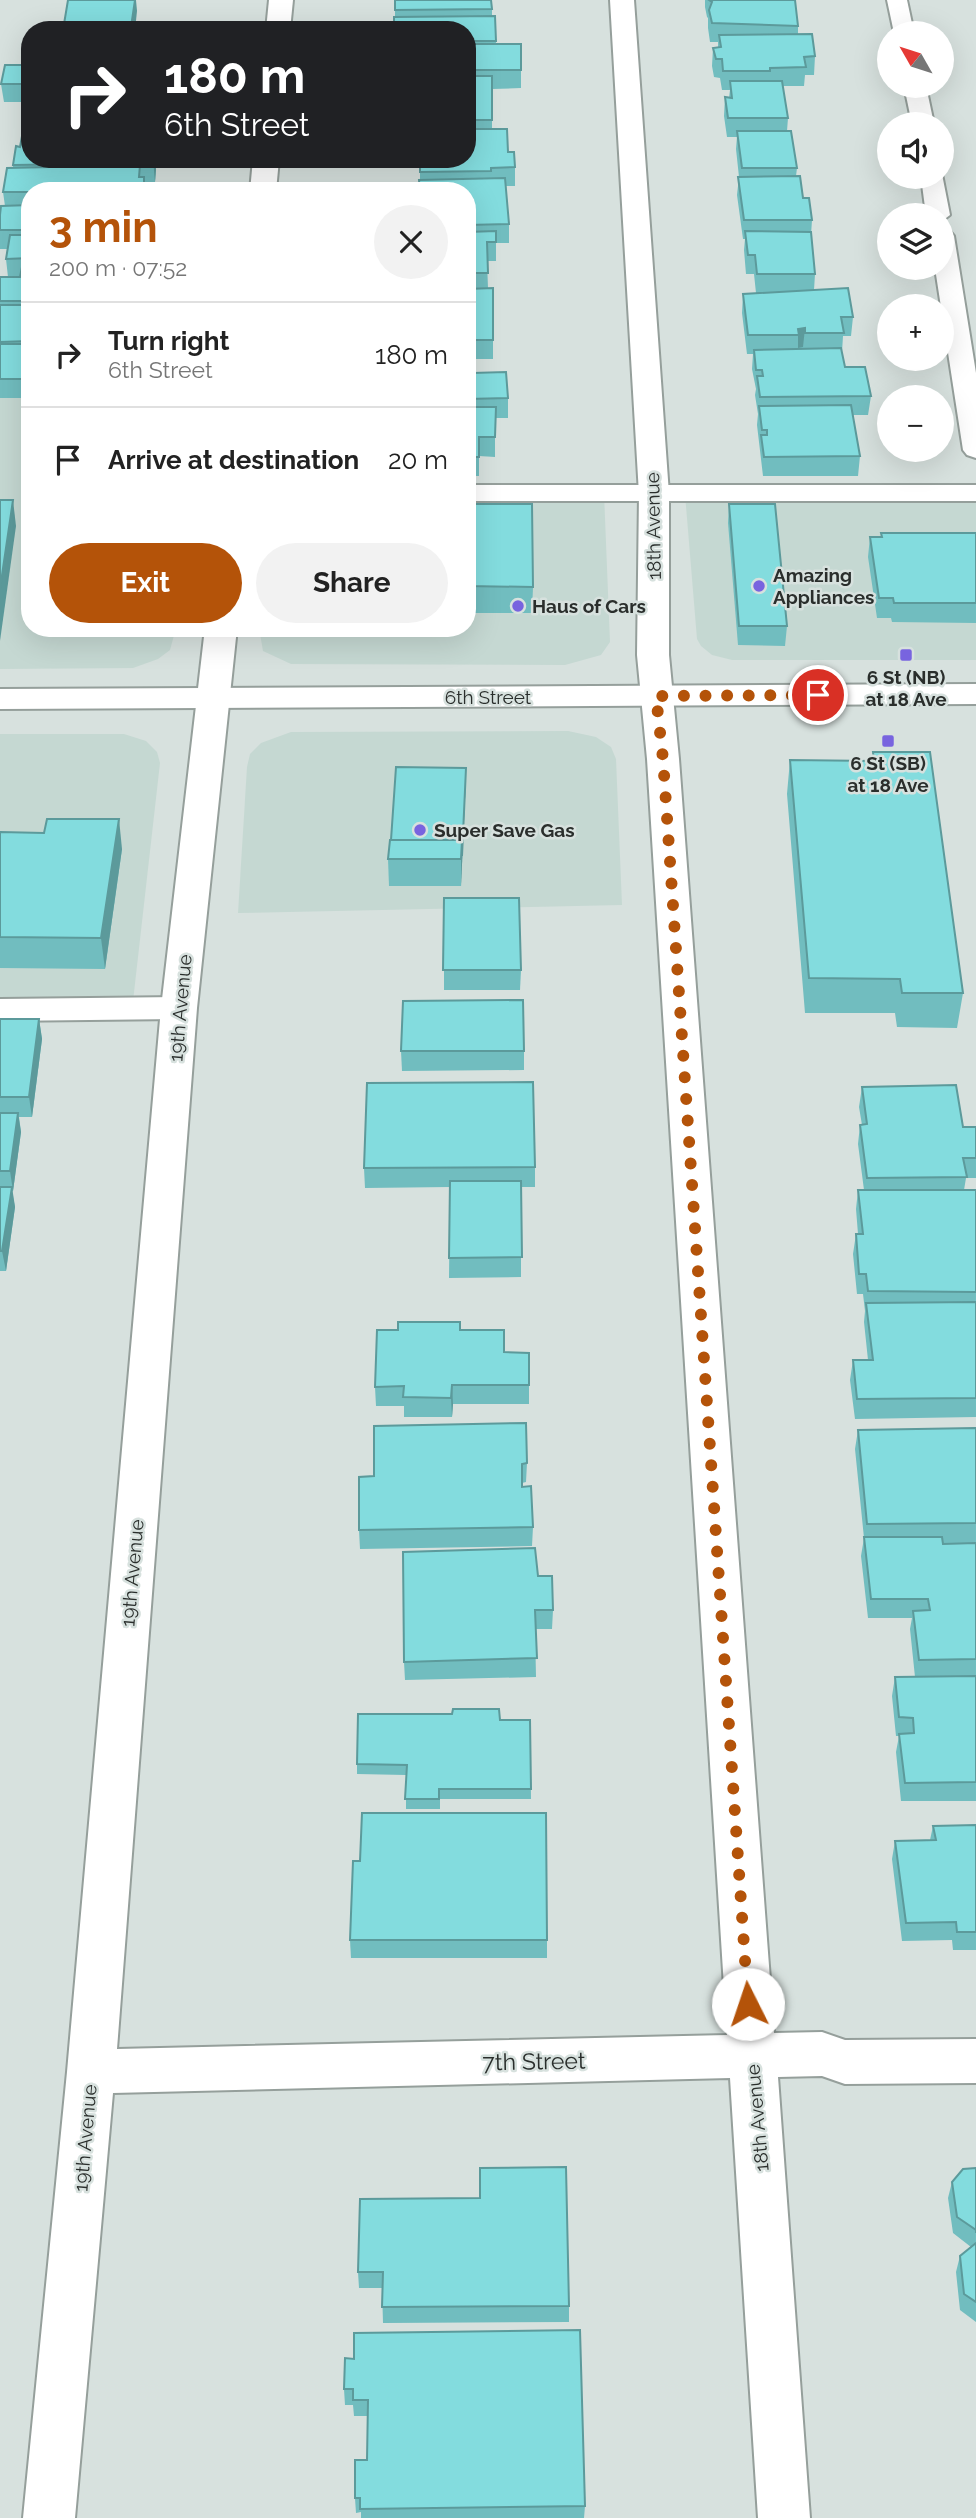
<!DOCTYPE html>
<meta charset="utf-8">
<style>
body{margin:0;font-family:Raleway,sans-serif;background:#f2f2f2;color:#222;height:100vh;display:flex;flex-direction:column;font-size:26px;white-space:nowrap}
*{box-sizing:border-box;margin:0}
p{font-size:23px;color:#767676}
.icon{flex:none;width:38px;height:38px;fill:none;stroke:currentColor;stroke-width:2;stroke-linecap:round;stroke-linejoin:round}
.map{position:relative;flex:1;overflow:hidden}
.side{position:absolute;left:21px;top:182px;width:455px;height:455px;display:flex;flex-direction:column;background:#fff;border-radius:28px;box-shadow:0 7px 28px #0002}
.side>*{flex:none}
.top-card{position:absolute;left:21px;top:21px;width:455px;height:147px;border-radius:28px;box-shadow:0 7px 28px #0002;background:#202124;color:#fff;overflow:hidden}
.needle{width:46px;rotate:309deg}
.buttons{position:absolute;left:877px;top:21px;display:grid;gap:14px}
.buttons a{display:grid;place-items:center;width:77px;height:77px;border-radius:50%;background:#fff;box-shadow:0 7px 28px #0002;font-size:35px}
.pin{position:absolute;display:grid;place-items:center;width:60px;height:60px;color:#fff;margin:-30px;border:4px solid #fff;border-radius:50%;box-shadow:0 2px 7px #0007}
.me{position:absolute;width:77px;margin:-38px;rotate:356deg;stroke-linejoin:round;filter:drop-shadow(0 0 5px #0008)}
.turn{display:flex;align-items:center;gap:24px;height:147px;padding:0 28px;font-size:32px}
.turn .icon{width:91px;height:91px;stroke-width:2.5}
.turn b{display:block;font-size:49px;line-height:60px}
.round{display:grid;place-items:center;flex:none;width:74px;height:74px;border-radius:37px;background:#f2f2f2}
.summary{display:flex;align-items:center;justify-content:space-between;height:119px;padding:0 28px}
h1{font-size:42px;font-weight:700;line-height:52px;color:#b45309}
.button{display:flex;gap:14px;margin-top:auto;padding:14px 28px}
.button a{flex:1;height:80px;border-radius:42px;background:#b45309;color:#fff;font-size:28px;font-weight:700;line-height:80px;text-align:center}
.button a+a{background:#f2f2f2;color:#222}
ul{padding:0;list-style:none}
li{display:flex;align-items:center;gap:21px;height:105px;padding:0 28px;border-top:2px solid #e0e0e0}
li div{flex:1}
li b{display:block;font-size:26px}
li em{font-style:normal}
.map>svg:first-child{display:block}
.built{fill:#c5d8d2}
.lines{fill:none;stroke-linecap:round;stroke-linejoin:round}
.service-casing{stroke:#959f9b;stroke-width:4}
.minor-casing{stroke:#959f9b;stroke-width:4}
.tertiary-casing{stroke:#959f9b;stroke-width:4}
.service{fill:#fff;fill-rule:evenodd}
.minor{fill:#fff;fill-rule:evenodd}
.tertiary{fill:#fff;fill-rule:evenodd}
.wall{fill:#71bdbf}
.shaded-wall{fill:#5c9a9b}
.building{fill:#83dcde;stroke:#5c9a9b;stroke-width:2}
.route{stroke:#b45309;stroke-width:12;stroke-dasharray:0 21.6}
.poi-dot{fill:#7864df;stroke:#d7e1de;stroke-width:2.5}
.labels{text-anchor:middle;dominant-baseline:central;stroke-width:5;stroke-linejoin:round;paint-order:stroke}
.street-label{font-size:19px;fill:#2a2e2c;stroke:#d7e1de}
.poi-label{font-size:19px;font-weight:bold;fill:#2a2e2c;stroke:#d7e1de;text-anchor:start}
.near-street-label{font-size:23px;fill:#2a2e2c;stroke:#d7e1de}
</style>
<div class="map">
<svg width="976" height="2518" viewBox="0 0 976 2518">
<rect width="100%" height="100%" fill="#d7e1de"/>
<g class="built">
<polygon points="0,391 30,392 30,628 176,628 170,650 158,659 133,668 0,669"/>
<polygon points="467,493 604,493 610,642 601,655 565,665 291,664 263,651 259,628 467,628"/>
<polygon points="976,493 976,660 732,660 712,655 701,646 697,639 685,494"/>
<polygon points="568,731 596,737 611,747 616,759 622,905 238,913 247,767 250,754 261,743 291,732"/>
<polygon points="0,734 124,734 146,741 157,752 160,763 132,1010 0,1010"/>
</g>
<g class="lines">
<g class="service-casing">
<g id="service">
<polygon points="887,0 907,0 914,33 894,33"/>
<polygon points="904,86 926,86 934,124 912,124"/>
<polygon points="942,174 950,215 942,221 942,215 926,215 921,177"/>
<polygon points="942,229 950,231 954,236 976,373 976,458 967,455 963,450 935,268 942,268"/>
<rect x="467" y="485" width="509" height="16"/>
<polygon points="179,997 190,1001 194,1008 190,1015 179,1019 0,1021 0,999"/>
</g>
</g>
<g class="minor-casing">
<g id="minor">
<polygon points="269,0 293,0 290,30 266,30"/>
<polygon points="610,0 634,0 669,494 669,655 679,759 774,2033 822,2032 845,2040 976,2039 976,2083 845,2084 822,2076 778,2077 810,2518 758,2518 730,2078 113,2093 75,2518 23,2518 67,2072 161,1008 205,628 237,628 197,1008 117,2049 727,2035 647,759 637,655 639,494"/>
<polygon points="253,159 279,159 276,191 250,191"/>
</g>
</g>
<g class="tertiary-casing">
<polygon id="tertiary" points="976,684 976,704 0,709 0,689"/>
</g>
<use href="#service" class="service"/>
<use href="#minor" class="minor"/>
<use href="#tertiary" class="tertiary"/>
</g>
<g class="wall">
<polygon points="395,0 492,9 492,16 495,16 496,44 521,44 521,88 492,89 492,129 508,152 515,167 515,186 506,186 509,224 509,243 496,243 496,261 487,261 488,288 493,288 493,359 468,359 468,362 472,373 508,398 508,418 495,418 495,457 479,456 479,476 467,476 467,191 420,180 420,159 467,159 467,30 395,17"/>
<polygon points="705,0 795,0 798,26 798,35 815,56 814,75 805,75 804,86 783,86 788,118 787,131 797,168 796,176 803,198 812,220 811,235 815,274 814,290 853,317 851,336 843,336 842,352 845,367 871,396 868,415 853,415 860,456 858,476 763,476 757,425 758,414 755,395 756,389 752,369 753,354 747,354 742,313 743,294 756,293 754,274 746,274 744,250 745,239 743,239 737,195 739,177 736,149 737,137 727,137 724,116 725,97 729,98 730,90 722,90 720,78 714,77 712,66 713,48 718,47 718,42 710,42 708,28 708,18 707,17 705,7"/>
<polygon points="30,65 30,102 4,102 1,84"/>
<polygon points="155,159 156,169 155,182 145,182 146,191 30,191 30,398 0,398 0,277 8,277 6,259 7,249 0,249 0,215 5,206 3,192 13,167 13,165"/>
<polygon points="467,504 533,587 532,613 467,613"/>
<polygon points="729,504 787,626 785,646 738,645 728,523"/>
<polygon points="881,533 976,533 976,623 892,622 891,618 877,618 868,557 870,537 881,537"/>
<polygon points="873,752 963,993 957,1028 897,1027 895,1013 805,1013 787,794 790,760 872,761"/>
<polygon points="466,778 461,886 389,886 388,859 391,840"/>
<polygon points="0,832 122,849 105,969 0,968"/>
<polygon points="444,898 521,970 520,990 444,990"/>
<polygon points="0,1019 39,1019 42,1039 32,1117 19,1117 21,1132 13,1191 12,1191 15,1207 6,1271 0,1271"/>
<polygon points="401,1051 524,1051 524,1070 402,1071"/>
<polygon points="862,1087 963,1127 976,1127 976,1178 966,1178 964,1190 976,1190 976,1417 855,1419 850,1380 853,1360 868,1360 864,1322 865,1311 863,1294 857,1294 853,1254 856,1234 858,1234 856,1209 858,1190 864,1190 858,1144 860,1125 862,1125 859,1107"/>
<polygon points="535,1167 535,1187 521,1187 521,1277 449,1278 450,1187 365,1188 364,1168"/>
<polygon points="460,1330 504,1352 529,1385 529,1404 453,1404 452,1417 404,1417 404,1406 376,1406 375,1387"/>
<polygon points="976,1428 976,1543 943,1543 943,1544 976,1543 976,1801 901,1801 896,1752 899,1736 896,1736 892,1696 895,1677 915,1677 910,1629 912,1618 868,1618 861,1556 864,1538 855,1449 858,1430"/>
<polygon points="527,1463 526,1482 522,1483 522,1487 533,1527 532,1546 360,1549 359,1530 374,1476"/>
<polygon points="538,1576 553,1610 552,1629 535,1629 536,1677 405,1680 404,1662"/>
<polygon points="500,1720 530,1720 531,1799 440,1799 440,1809 406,1809 406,1775 357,1774 357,1764"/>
<polygon points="976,1825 976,1950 953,1950 952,1940 902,1941 892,1859 895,1841 930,1840 933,1826"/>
<polygon points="360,1861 547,1940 547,1958 351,1958 350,1940"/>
<polygon points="976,2168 976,2322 960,2310 956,2272 960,2256 971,2247 953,2233 948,2198 952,2182"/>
<polygon points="360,2199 569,2306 569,2322 383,2323 382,2288 359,2288 358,2272"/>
<polygon points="345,2358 585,2506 584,2518 361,2518 361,2512 356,2513 355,2498 367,2460 368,2416 354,2416 353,2405 345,2405 344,2389"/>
</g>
<g class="shaded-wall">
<polygon points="135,0 136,0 137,11 135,30 131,27"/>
<polygon points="153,159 155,159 156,169 155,182"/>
<polygon points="805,328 803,347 798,348 798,329"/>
<polygon points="13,500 16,526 0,641 0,589"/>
<polygon points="466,778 461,886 461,859"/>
<polygon points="119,819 122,849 105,969 101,938"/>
<polygon points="39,1019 42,1039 32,1117 29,1097"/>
<polygon points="18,1113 21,1132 13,1191 10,1171"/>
<polygon points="12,1187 15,1207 6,1271 2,1251"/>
<polygon points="452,1385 453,1404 452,1417 451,1398"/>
</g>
<g class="building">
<polygon points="68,0 135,0 131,27 147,27 146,30 63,30"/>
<polygon points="395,0 491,0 492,9 395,10"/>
<polygon points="709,0 795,0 798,26 712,23 709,10 712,2"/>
<polygon points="495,16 496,41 467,41 467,30 394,30 394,17"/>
<polygon points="812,34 815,56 804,57 806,67 770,68 770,71 723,71 722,59 716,59 713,48 721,47 719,35"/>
<rect x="467" y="44" width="54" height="26"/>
<polygon points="5,65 30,65 30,84 1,84"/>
<rect x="467" y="76" width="25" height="44"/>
<polygon points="730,81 782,81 788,118 728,118 725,97 732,98"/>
<polygon points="467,129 507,129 508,152 514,152 515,167 491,168 491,171 420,172 420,159 467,159"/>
<polygon points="737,131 791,131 797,168 742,168"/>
<polygon points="22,136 30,136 30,159 153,159 153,163 13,165 16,146 20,147"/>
<polygon points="140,165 139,177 144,177 144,189 135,189 135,191 30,191 30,192 3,192 7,168"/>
<polygon points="800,176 803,198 809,198 812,220 744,220 738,177"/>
<polygon points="505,178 509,224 467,225 467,191 420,191 419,180"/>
<polygon points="30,205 30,230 0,230 0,215 1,206"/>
<polygon points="496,231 496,242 487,242 488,273 467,273 467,232"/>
<polygon points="745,231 811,232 815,274 757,274 755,255 748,255"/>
<polygon points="10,235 30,235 30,258 6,259"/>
<polygon points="22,267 30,267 30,301 0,301 0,277 20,277"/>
<polygon points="493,288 493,340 467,340 467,289"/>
<polygon points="848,288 853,317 841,317 844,333 805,333 805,328 798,329 799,335 748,335 743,294"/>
<polygon points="0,305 30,305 30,341 0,342"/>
<rect x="0" y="344" width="30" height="35"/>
<polygon points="841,348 845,367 865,367 871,396 760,397 757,376 763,376 762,370 756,370 754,350"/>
<polygon points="467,352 468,362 472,362 472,373 506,372 508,398 467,399"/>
<polygon points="851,405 860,456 764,457 761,435 767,435 767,430 762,430 759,406"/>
<polygon points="467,407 496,407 495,437 479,437 479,457 467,457"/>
<polygon points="0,500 13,500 0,589"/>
<polygon points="467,504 532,504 533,587 467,586"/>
<polygon points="729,504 775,504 787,626 739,626"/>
<polygon points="881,533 976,533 976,603 894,603 893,598 879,598 870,537 882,537"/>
<polygon points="873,752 930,752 963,993 902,993 900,979 809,978 790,760 874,761"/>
<polygon points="396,767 466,768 462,856 462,840 391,840"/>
<polygon points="47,819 119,819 101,938 0,937 0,832 44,833"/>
<polygon points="390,840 462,840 461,859 388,859"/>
<polygon points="444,898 519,898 521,970 443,970"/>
<polygon points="523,1000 524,1051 401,1051 403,1001"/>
<polygon points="0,1019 39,1019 29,1097 0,1097"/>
<polygon points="533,1082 535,1167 364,1168 367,1083"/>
<polygon points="956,1085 963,1127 976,1127 976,1158 963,1158 967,1177 867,1178 860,1125 867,1124 862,1087"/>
<polygon points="0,1113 18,1113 10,1171 0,1171"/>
<polygon points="450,1181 521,1181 522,1257 449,1258"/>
<polygon points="0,1187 12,1187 2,1251 0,1251"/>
<polygon points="858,1190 976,1190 976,1292 868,1291 866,1274 859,1274 856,1234 863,1234"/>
<polygon points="976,1302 976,1398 857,1399 853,1360 873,1360 866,1303"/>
<polygon points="398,1322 460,1322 460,1330 504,1330 504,1352 529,1353 529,1385 452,1385 451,1398 403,1397 404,1386 375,1387 377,1330 398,1330"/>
<polygon points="526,1423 527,1463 522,1464 522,1487 531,1486 533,1527 359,1530 359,1477 374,1476 374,1426"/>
<polygon points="976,1428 976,1523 867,1524 858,1430"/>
<polygon points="864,1537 942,1537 943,1544 976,1543 976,1659 919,1660 913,1611 930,1610 928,1599 871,1599"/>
<polygon points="535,1548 538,1576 552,1576 553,1610 535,1610 537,1658 404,1662 403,1552"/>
<polygon points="976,1676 976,1782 905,1783 899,1734 914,1733 913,1718 899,1717 895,1677"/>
<polygon points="453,1709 499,1709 500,1720 530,1720 531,1789 439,1789 439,1799 405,1799 407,1765 357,1764 358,1714 452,1714"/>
<polygon points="362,1813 546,1813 547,1940 350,1940 353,1861 360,1861"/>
<polygon points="976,1825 976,1932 957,1932 956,1922 906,1923 895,1841 936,1840 933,1826"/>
<polygon points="566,2167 569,2306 382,2307 383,2272 358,2272 360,2199 480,2198 480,2168"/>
<polygon points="976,2168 976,2233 976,2230 957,2217 952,2182 963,2169"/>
<polygon points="976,2243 976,2302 964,2294 960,2256"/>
<polygon points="580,2330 585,2506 360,2509 360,2498 355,2498 355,2460 367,2460 368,2400 353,2400 353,2389 344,2389 345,2358 354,2359 354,2333"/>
</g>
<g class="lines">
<polyline class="route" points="748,2004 663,759 656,696 818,695"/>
</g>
<g class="poi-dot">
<circle cx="759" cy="586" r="7"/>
<circle cx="518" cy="606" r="7"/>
<rect x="899" y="648" width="14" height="14" rx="3.5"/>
<rect x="881" y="734" width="14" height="14" rx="3.5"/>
<circle cx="420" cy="830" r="7"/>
</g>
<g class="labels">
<g class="street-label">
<text transform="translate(653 526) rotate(-91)">18th Avenue</text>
<text x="488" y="697">6th Street</text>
<text transform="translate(180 1008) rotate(-85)">19th Avenue</text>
<text transform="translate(132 1573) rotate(-85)">19th Avenue</text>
<text transform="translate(757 2118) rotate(-95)">18th Avenue</text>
<text transform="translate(85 2138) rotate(-85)">19th Avenue</text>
</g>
<g class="poi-label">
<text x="773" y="575">Amazing<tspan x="773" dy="22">Appliances</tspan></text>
<text x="532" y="606">Haus of Cars</text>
<text x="906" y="677" text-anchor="middle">6 St (NB)<tspan x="906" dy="22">at 18 Ave</tspan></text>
<text x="888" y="763" text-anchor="middle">6 St (SB)<tspan x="888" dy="22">at 18 Ave</tspan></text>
<text x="434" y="830">Super Save Gas</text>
</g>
<g class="near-street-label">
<text transform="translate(534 2061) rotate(-1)">7th Street</text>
</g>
</g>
</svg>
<div class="buttons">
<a><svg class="needle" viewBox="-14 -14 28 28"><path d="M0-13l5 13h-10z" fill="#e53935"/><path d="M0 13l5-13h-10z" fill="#767676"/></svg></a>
<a><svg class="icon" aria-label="sound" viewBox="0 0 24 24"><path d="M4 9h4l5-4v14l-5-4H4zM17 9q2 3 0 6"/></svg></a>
<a><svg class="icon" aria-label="layers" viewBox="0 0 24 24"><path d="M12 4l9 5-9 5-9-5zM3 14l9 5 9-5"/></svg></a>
<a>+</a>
<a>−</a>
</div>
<div class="pin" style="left:818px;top:695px;background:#d93025"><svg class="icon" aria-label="arrive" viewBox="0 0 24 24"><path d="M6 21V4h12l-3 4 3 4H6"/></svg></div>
<svg class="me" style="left:748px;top:2004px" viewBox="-20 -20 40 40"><circle r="19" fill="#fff"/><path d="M0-13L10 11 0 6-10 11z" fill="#b45309"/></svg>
<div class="top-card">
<div class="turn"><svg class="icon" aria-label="right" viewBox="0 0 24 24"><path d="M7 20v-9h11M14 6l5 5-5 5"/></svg><div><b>180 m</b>6th Street</div></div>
</div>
<section class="side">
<div class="summary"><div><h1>3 min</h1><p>200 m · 07:52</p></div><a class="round"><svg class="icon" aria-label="close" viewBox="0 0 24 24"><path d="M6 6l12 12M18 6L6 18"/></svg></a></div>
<ul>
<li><svg class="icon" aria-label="right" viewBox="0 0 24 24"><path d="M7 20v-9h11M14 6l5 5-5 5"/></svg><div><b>Turn right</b><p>6th Street</p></div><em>180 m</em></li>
<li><svg class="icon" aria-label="arrive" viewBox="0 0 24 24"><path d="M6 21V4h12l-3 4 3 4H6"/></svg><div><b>Arrive at destination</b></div><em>20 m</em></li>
</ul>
<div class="button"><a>Exit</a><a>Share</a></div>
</section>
</div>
